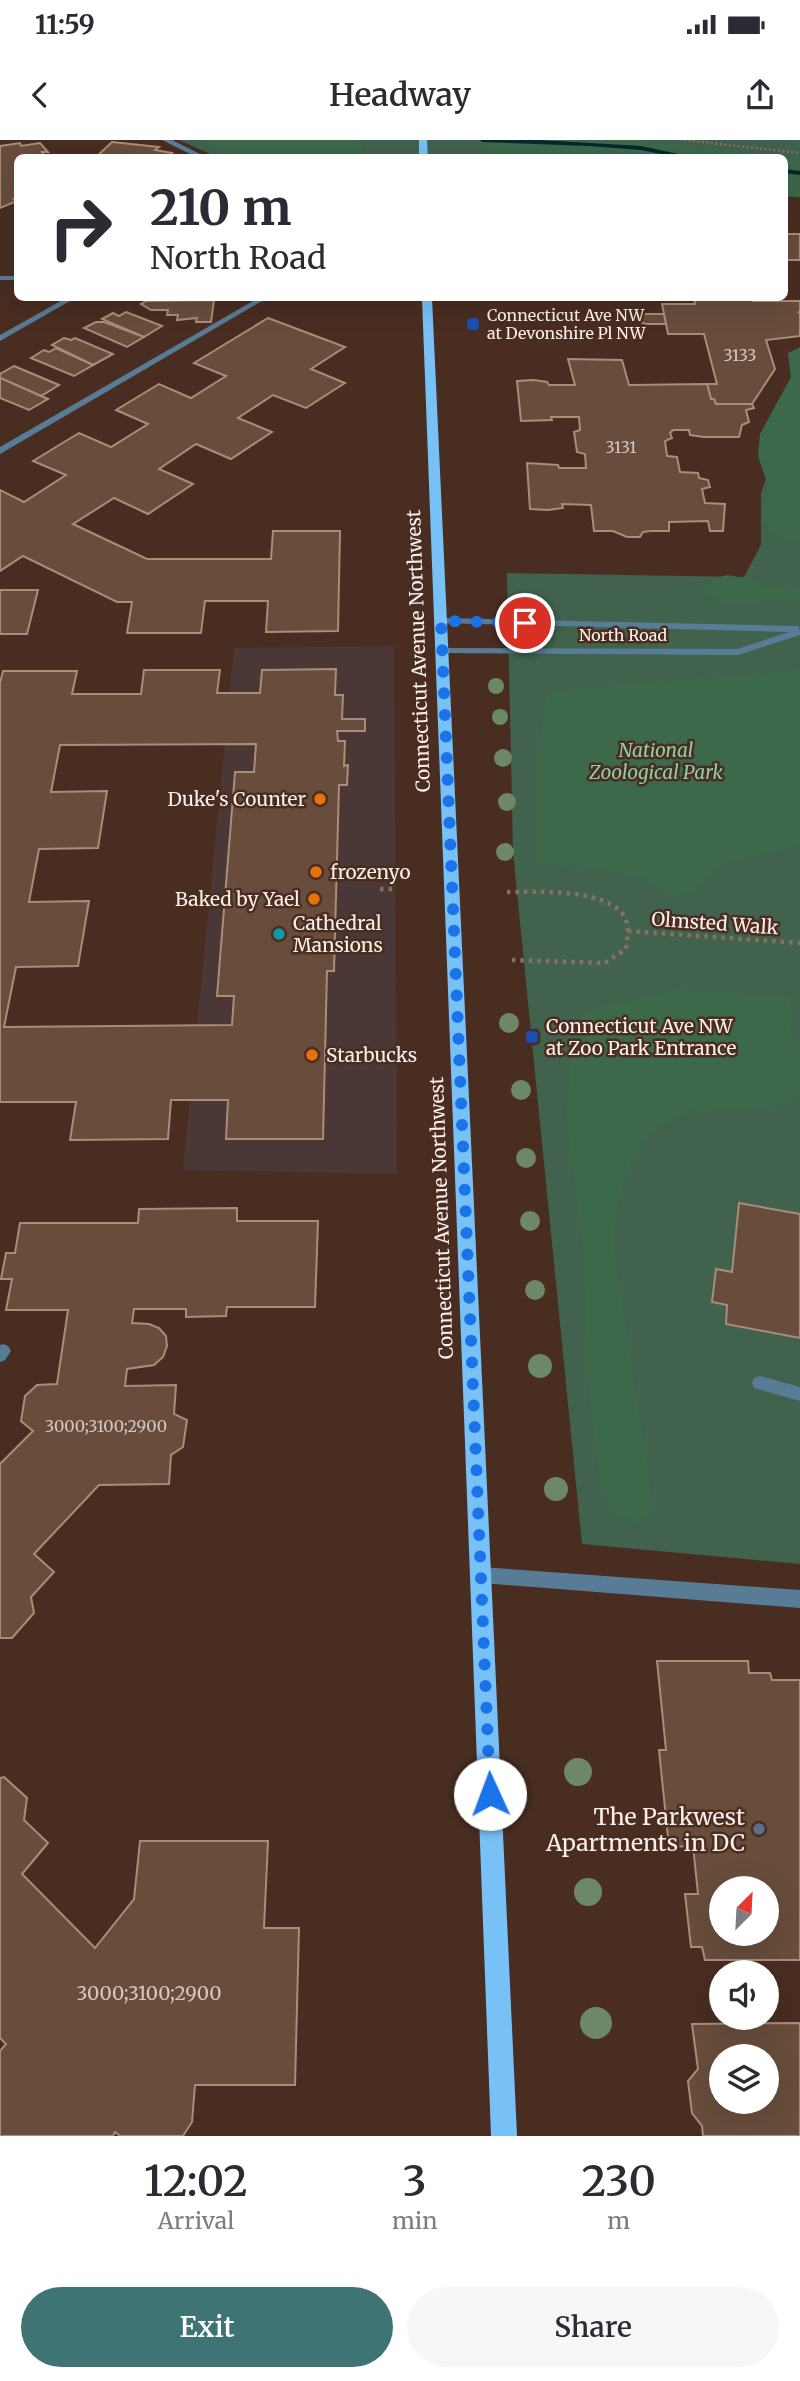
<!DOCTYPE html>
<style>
body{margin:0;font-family:Merriweather,serif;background:#f7f7f7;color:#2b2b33;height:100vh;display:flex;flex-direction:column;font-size:26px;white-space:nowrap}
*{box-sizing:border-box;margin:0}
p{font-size:23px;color:#7c7c81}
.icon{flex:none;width:38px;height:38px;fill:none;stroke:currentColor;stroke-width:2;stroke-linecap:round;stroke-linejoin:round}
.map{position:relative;height:1996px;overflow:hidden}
.sheet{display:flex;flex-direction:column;background:#fff;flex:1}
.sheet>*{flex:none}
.guide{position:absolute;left:14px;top:14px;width:774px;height:147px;border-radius:10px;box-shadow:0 7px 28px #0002;background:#fff;color:#2b2b33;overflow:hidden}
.needle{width:46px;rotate:24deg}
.fabs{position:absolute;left:709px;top:1736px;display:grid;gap:14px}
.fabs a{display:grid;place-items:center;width:70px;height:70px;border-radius:50%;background:#fff;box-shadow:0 7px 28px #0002;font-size:35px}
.pin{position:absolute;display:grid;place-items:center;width:60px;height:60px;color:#fff;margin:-30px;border:4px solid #fff;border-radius:50%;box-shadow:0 2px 7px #0007}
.me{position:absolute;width:77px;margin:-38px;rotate:358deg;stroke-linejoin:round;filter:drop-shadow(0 0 5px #0008)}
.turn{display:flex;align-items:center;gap:24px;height:147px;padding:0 21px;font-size:32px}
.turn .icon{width:91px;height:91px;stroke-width:2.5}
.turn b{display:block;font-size:49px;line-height:60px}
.eta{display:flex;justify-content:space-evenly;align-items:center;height:119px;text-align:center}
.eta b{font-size:42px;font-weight:600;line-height:49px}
.button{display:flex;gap:14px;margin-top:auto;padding:14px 21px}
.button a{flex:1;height:80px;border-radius:42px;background:#3e7473;color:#fff;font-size:28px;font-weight:600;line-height:80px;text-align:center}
.button a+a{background:#f7f7f7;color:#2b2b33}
.status{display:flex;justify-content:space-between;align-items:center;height:49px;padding:0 35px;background:#fff;direction:ltr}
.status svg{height:19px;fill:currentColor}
header{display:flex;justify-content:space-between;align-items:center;height:91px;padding:0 21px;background:#fff;font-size:32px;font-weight:600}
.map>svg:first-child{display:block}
.commercial{fill:#4b3735}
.green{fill:#41624d}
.forest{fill:#3c684c}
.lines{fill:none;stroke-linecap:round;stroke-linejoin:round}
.stream{fill:#04282b;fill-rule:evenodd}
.building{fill:#684d3c;stroke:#aa8d79;stroke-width:2;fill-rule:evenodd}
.path-far1{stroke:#866f64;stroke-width:2.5;stroke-dasharray:2 2.5;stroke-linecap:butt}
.path{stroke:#866f64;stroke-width:4.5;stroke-dasharray:3.5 5;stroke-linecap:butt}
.lane{fill:#597c96;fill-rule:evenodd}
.street{fill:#597c96;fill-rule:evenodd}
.primary{fill:#77c1f7;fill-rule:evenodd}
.tree{fill:#6d8769}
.route{stroke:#1a73e8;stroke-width:12;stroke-dasharray:0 21.6}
.transit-dot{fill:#1a4fb4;stroke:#492d21;stroke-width:2.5}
.food-dot{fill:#e8710a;stroke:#492d21;stroke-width:2.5}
.culture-dot{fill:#0f9aa8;stroke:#492d21;stroke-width:2.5}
.service-dot{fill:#5c6f8a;stroke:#492d21;stroke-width:2.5}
.labels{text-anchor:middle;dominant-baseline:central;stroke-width:5;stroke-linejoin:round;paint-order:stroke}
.far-poi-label{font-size:16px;fill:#feefe8;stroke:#492d21;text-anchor:start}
.number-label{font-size:16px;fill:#d8c6bd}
.far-street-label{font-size:16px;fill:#feefe8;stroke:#492d21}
.street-label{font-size:19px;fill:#feefe8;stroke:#492d21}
.park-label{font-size:19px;font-style:italic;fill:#8bd1a4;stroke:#492d21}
.poi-label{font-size:19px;fill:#feefe8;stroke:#492d21;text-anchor:start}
.near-number-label{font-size:19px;fill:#d8c6bd}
.near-poi-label{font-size:23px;fill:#feefe8;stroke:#492d21;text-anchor:end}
</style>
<div class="status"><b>11:59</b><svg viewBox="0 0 49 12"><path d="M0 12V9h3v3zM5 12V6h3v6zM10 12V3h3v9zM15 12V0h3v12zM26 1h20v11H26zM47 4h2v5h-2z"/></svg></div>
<header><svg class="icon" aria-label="back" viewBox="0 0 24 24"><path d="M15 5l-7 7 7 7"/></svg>Headway<svg class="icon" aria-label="share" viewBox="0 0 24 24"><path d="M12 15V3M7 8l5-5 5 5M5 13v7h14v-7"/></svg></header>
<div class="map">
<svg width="800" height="1996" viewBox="0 0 800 1996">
<rect width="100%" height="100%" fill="#492d21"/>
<polygon class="commercial" points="394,506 397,1034 183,1030 234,508"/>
<g class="green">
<polygon points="179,0 800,0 800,57 784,56 784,18 219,18"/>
<polygon points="800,239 800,1424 582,1404 513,712 507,433 744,437 761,405 761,353"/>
</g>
<g class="forest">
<polygon points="200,0 361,0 362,17 236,17"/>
<polygon points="483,0 640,0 800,18 800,57 784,56 784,18 486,17"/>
<polygon points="800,207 800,404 774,393 761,378 768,346 758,316 760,294 791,237 788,213"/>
<path d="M726 435C751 437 778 455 800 448V458L756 463H720L707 453C705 441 716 439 726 435Z"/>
<polygon points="800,530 800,705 725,723 691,753 669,757 647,739 594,728 540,724 540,602 546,555 579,548"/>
<polygon points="679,849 788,857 793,870 791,892 800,911 800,952 786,966 690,971 653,990 631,1022 618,1061 613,1101 654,1369 636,1384 615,1372 600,1342 589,1258 583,1115 566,973 574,884 588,870"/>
</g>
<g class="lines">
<g class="stream">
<polygon points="479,0 539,0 641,6 697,18 680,18 641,10 589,6 483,2"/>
<polygon points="784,29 800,31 800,35 784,33"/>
</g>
</g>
<g class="building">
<polygon points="112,2 159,7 155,10 172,13 167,18 95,18"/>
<polygon points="20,3 21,6 40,3 48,12 42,12 46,18 18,18 18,58 14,59 17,61 0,68 0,6"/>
<rect x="784" y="94" width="16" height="26"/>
<polygon points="694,158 751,158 753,161 800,161 800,172 798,172 800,173 800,196 766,200 775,229 752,264 716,264 714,259 711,259 707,244 717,244 704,194 668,194 662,164 695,164"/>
<polygon points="214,160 211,182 196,182 197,178 177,180 178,175 167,175 168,170 151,170 141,164 146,161"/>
<polygon points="126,172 162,186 144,197 102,179 113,173 119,176"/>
<polygon points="644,174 664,174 666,184 645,184 636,180 636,177"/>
<polygon points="268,178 345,207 311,229 345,243 306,268 273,255 238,278 272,292 231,319 196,304 159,329 193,344 148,374 114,358 73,384 147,419 271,419 273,391 340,391 338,491 266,492 268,461 205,461 201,493 127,493 132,462 117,462 23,416 0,431 0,350 24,362 66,335 33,321 79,293 111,307 148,284 116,270 159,244 191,258 226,236 194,223"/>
<polygon points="96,182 104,182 144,197 127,207 84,188"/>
<polygon points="64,198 71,200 75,198 113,214 93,225 52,205"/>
<polygon points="56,208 93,225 74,236 31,218 44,210 49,212"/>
<polygon points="568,219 622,220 629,245 707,244 711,259 714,259 716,264 752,264 754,268 746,270 749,282 742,285 739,297 704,297 690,295 689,290 673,290 670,293 672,298 665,301 667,316 677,317 680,332 698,333 699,338 708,340 710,347 702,349 705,363 725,364 723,391 710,391 708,381 669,382 669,391 651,391 643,392 640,397 627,397 613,391 594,391 591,365 562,364 563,368 548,370 530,369 527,323 558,325 559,328 586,328 585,314 577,312 574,292 580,290 579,277 551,277 552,280 521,281 517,241 534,240 547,242 549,245 575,245"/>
<polygon points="14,226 59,245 41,256 0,238 0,234"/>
<polygon points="0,238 41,256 48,259 29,270 0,258"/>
<polygon points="0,450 38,450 27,494 0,494"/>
<path d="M336 529 335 555H343L342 579H365V591H337L338 601H345L344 626 348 625 347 645H339L334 831H327L323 999H226L228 960H171L168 999 70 1000 76 962H0V543L3 531H77L72 554H141L144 530H220L217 553H260L262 530ZM256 604 254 632H235L217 856H234L232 885 4 887 16 827 78 826 89 761 29 762 39 709 98 708 107 651 51 652 60 605Z"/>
<polygon points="739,1063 800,1074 800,1198 726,1184 727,1165 712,1162 716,1129 732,1132"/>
<polygon points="237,1068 237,1081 318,1081 315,1167 227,1167 226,1176 186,1177 186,1169 134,1169 132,1183 149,1184 159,1188 166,1196 167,1206 163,1217 154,1225 127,1229 125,1246 176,1245 174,1274 187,1280 183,1307 171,1315 169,1344 99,1345 34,1414 54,1432 31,1457 34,1473 12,1498 0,1498 0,1324 33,1291 21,1281 25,1256 37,1245 57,1244 68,1170 6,1170 12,1139 1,1139 6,1113 15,1113 20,1083 138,1083 139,1069"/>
<path d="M657 1521H748L749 1533H770L772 1540H800V1820H705L702 1807H691L685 1754H698L693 1706 669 1707 659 1610H666ZM721 1748H766V1794H721Z"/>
<polygon points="4,1637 27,1658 24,1680 48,1703 22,1734 95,1808 134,1759 140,1701 268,1701 264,1788 299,1788 295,1945 195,1945 192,1982 183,1996 120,1996 115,1992 113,1996 0,1996 0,1911 6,1904 0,1898 0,1638"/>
<path d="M800 1883V1996H703L702 1986 692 1973 688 1941 698 1929 692 1884ZM721 1916H766V1962H721Z"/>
</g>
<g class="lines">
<polyline class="path-far1" points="684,0 800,13"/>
<g class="path">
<polyline points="380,749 394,749"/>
<path d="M507 752C537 752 606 748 624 776 630 785 627 799 626 809L605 823 512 820"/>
<polyline points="628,791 800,803"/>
</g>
<g class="lane">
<polygon points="162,0 172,0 208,18 198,18"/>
<polygon points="258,158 267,158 0,314 0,307"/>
<polygon points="3,1204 8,1206 11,1211 5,1220 0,1222 0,1205"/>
<polygon points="760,1236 800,1247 800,1261 754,1248 752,1243 754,1238"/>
</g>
<g class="street">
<rect x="0" y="136" width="18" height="4"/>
<polygon points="66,158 75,158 0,201 0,195"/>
<polygon points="441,478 799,486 800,495 738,515 442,513 438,512 438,508 737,509 789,492 437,483 436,481"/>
<polygon points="481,1427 800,1450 800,1468 481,1443 475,1441 472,1435 475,1429"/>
</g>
<g class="primary">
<polygon points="419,0 427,0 428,18 419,18"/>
<polygon points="422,158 432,158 517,1996 491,1996"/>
</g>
</g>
<g class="tree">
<circle cx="496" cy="546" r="8"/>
<circle cx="500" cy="577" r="8"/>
<circle cx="503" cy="618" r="9"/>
<circle cx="507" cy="662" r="9"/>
<circle cx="505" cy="712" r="9"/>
<circle cx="509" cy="883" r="10"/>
<circle cx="521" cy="950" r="10"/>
<circle cx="526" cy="1018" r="10"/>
<circle cx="530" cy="1081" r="10"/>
<circle cx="535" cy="1150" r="10"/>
<circle cx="540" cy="1226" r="12"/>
<circle cx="556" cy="1349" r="12"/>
<circle cx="578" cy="1632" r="14"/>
<circle cx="588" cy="1752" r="14"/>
<circle cx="596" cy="1883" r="16"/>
</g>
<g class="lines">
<polyline class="route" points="490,1654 441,481 525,483"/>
</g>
<g class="transit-dot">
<rect x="466" y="177" width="14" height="14" rx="3.5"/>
<rect x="525" y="890" width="14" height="14" rx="3.5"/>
</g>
<g class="food-dot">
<circle cx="320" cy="659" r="7"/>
<circle cx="316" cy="732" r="7"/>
<circle cx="314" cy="759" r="7"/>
<circle cx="312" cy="915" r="7"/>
</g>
<circle class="culture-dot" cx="279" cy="794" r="7"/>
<circle class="service-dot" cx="759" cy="1689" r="7"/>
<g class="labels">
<g class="far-poi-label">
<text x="487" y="175">Connecticut Ave NW<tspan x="487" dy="18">at Devonshire Pl NW</tspan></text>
</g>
<g class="number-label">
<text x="740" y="215">3133</text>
<text x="621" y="307">3131</text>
<text x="106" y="1286">3000;3100;2900</text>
</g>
<g class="far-street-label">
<text x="623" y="495">North Road</text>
</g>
<g class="street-label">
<text transform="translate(418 511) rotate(-92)">Connecticut Avenue Northwest</text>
<text transform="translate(715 783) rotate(4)">Olmsted Walk</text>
<text transform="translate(441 1078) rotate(-92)">Connecticut Avenue Northwest</text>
</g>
<g class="park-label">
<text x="656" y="610">National<tspan x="656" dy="22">Zoological Park</tspan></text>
</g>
<g class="poi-label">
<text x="306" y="659" text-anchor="end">Duke's Counter</text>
<text x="330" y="732">frozenyo</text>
<text x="300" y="759" text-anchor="end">Baked by Yael</text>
<text x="293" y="783">Cathedral<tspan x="293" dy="22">Mansions</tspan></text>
<text x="546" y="886">Connecticut Ave NW<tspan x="546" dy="22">at Zoo Park Entrance</tspan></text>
<text x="326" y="915">Starbucks</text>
</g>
<g class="near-number-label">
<text x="149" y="1853">3000;3100;2900</text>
</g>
<g class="near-poi-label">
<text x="745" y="1676">The Parkwest<tspan x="745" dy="26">Apartments in DC</tspan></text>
</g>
</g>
</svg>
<div class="fabs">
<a><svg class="needle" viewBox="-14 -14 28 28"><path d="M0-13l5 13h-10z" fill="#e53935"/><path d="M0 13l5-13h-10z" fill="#7c7c81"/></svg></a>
<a><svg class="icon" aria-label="sound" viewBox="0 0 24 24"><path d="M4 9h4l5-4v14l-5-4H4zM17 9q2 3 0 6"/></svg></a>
<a><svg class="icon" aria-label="layers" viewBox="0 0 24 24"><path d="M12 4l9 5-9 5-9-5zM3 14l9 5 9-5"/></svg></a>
</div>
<div class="pin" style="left:525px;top:483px;background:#d93025"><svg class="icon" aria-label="arrive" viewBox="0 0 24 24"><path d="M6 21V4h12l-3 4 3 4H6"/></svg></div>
<svg class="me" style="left:490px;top:1654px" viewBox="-20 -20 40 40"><circle r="19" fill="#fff"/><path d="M0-13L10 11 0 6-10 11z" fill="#1a73e8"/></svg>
<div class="guide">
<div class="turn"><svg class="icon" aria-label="right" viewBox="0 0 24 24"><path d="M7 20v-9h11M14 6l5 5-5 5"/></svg><div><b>210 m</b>North Road</div></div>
</div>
</div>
<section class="sheet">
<div class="eta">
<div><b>12:02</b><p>Arrival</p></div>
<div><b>3</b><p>min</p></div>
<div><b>230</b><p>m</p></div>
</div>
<div class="button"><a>Exit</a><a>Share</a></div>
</section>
